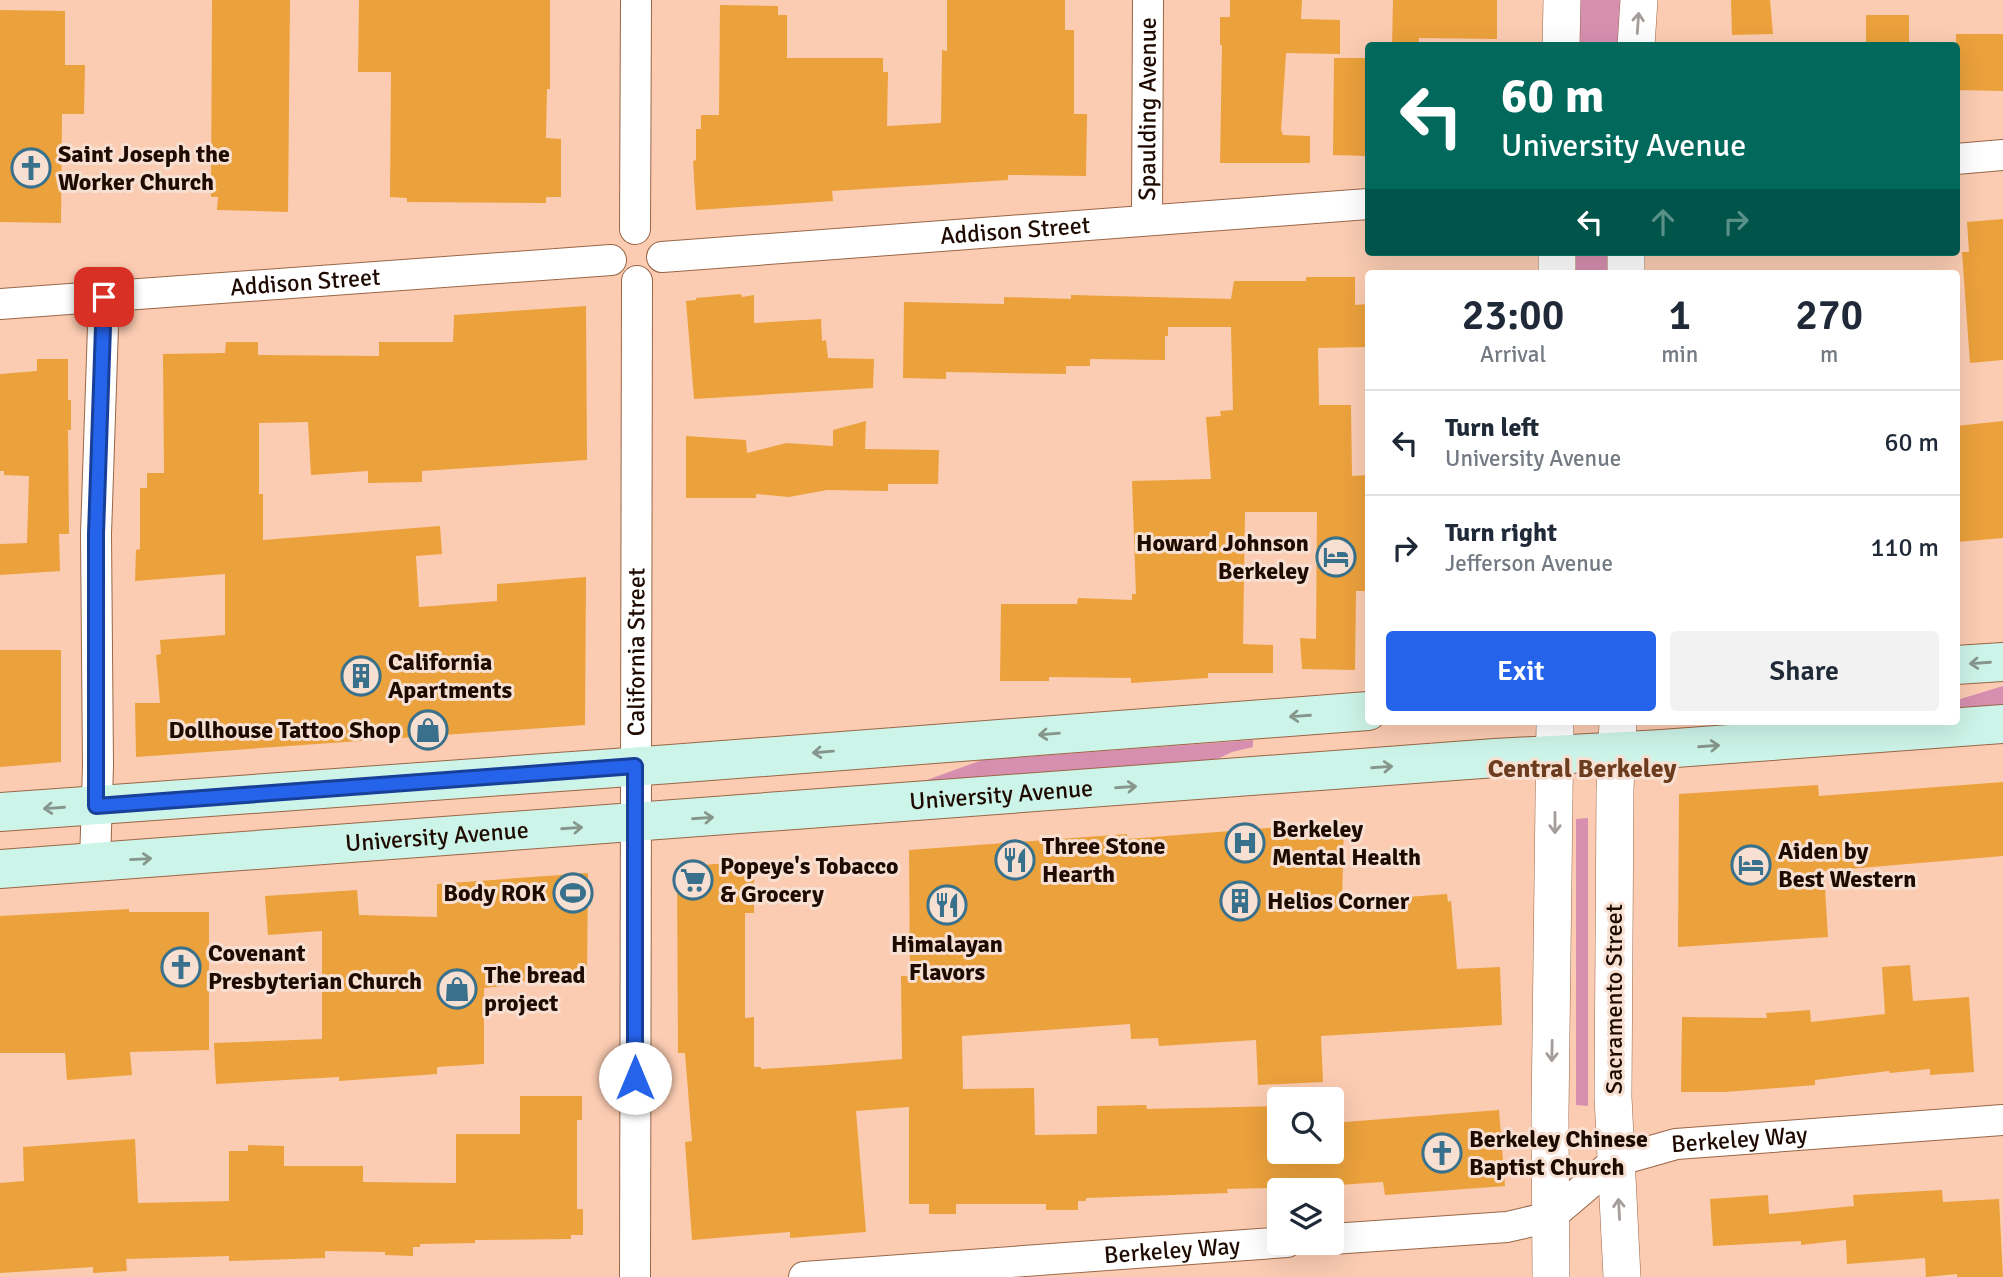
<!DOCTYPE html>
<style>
body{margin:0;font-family:Signika,sans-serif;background:#f2f2f3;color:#1f2937;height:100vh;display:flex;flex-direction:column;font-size:26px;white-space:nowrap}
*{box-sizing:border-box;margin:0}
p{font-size:23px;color:#747a83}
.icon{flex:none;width:38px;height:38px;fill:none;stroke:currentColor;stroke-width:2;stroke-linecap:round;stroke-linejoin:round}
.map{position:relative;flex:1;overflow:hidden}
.panel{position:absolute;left:1365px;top:270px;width:595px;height:455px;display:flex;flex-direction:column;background:#fff;border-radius:7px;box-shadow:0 7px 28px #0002}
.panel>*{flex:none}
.top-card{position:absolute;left:1365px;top:42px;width:595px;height:214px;border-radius:7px;box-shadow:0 7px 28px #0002;background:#00695c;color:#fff;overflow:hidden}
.controls{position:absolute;left:1267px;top:1087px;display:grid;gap:14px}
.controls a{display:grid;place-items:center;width:77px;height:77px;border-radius:7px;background:#fff;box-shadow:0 7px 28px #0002;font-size:35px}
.pin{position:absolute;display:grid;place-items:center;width:60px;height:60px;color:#fff;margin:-30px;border-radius:14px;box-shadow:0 4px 10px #0006}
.me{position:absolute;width:77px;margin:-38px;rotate:0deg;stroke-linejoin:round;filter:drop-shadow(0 0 5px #0008)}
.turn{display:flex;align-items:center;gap:24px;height:147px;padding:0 21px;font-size:32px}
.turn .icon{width:91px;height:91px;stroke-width:2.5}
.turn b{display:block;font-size:49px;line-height:60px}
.lanes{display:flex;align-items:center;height:66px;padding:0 21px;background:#0003;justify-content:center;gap:35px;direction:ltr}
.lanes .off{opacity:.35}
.eta{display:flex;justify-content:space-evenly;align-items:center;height:119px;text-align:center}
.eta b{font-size:42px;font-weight:600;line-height:49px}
.primary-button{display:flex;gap:14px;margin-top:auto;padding:14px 21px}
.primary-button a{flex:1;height:80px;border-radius:7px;background:#2563eb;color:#fff;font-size:28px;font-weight:600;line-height:80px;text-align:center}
.primary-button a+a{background:#f2f2f3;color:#1f2937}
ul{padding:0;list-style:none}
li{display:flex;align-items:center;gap:21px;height:105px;padding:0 21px;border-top:2px solid #e0e1e3}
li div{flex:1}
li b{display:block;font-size:26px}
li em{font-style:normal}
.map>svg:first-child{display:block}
.green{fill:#d78fb0}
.building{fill:#eba13c}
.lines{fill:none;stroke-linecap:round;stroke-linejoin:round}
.minor-casing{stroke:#9a6647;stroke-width:32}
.tertiary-casing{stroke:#9a6647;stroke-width:38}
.secondary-casing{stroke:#9a6647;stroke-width:40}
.minor{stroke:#fff;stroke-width:30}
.tertiary{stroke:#fff;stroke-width:37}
.secondary{stroke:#cdf4e8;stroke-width:38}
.oneway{stroke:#a59d99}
.oneway2{stroke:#87968c}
.route-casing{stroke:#184099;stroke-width:18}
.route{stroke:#2563eb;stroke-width:12}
.labels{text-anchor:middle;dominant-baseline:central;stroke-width:6;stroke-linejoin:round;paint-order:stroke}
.street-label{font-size:24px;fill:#1e0a01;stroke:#f7dfd2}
.poi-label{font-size:24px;font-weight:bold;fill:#1e0a01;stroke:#f7dfd2;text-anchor:start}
.neighbourhood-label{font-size:26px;font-weight:bold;fill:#6c3c1e;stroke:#f7dfd2}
</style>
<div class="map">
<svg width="2003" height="1277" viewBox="0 0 2003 1277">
<rect width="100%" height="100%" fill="#fbccb2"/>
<g class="green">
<polygon points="1579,0 1624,0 1622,45 1579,46"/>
<polygon points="1576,252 1608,252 1608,273 1575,273"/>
<polygon points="2003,686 2003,708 1957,711 1957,700"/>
<polygon points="1253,740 1253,747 1232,752 1211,762 927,787 927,780 982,760"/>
<polygon points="1588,818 1588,1106 1576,1105 1576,819"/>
</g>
<g class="building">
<polygon points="212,0 290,0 288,212 217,210 218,197 211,197"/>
<polygon points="359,0 550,0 550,89 547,89 546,138 561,139 561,197 546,197 546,203 407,202 407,198 390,197 391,72 358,72"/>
<polygon points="947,0 1065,0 1065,30 1074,30 1074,114 1087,114 1086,176 1008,175 1008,180 832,191 833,201 696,210 693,161 696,160 696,129 701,129 701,115 719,115 720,5 778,6 778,15 787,15 787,58 883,58 883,72 888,72 887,126 941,123 942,50 947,51"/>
<polygon points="1230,0 1302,0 1301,19 1340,20 1340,54 1286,53 1281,130 1283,135 1310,136 1310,163 1220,163 1222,45 1220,45 1220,17 1230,17"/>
<polygon points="1393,0 1497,0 1497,39 1419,38 1419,46 1392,46"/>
<polygon points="1731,0 1770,0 1773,34 1732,35"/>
<polygon points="0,10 65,11 65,65 85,65 84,114 62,114 61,223 0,222"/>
<rect x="1866" y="15" width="43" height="31"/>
<polygon points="1956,34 2003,34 2003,91 1956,90"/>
<polygon points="1334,58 1368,58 1368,156 1333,155"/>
<polygon points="2003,219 2003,360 1970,363 1962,252 1969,252 1967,222"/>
<polygon points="1306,277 1355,277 1355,305 1368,304 1368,347 1318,348 1319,405 1351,405 1352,476 1368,475 1368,591 1356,591 1355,670 1302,669 1300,638 1316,639 1317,512 1245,512 1243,644 1273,645 1273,673 1208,673 1208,678 1131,683 1131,678 1049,677 1049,681 1000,681 1001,604 1077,604 1078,598 1132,600 1132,594 1136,594 1132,481 1211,479 1206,417 1221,416 1220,411 1233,410 1231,327 1168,327 1168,336 1165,336 1165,360 1090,359 1090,366 1066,366 1066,374 946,372 946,379 903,378 904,302 1004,304 1004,297 1071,299 1071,295 1231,299 1234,281 1306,281"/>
<polygon points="741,294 742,297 754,295 754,323 821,319 822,341 826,340 828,358 874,359 873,388 694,399 686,301 696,300 696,298"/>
<polygon points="586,306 587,460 422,471 422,482 368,483 368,471 311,475 308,422 259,423 259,494 263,494 263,540 440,526 442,554 416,556 419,607 497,601 497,584 586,577 585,725 136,757 135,703 160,703 156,655 161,654 160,640 225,635 225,574 135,581 136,550 140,549 140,488 147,488 147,473 164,473 163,354 225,353 226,342 258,342 258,355 379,356 379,342 453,342 454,315"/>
<polygon points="37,359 68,359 68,400 71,400 71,430 68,430 69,534 59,534 60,571 0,575 0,544 27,543 29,476 4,475 4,471 0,471 0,374 37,371"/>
<polygon points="866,421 865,449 939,450 938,484 888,484 888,491 827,490 789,497 756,494 756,498 686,498 686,436 746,440 747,453 786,443 833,446 833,430"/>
<polygon points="2003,421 2003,538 1956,542 1956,426"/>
<polygon points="0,650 61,650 61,762 0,767"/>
<polygon points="2003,782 2003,856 1824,871 1828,937 1678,947 1679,794 1818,785 1819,796"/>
<polygon points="1344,822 1342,902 1447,894 1448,902 1451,901 1457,969 1500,967 1502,1025 1321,1036 1323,1082 1258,1085 1256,1040 1159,1046 1158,1038 1131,1039 1130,1024 962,1036 963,1089 1034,1088 1035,1135 1097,1134 1097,1106 1146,1105 1147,1109 1279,1106 1279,1152 1332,1152 1332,1123 1499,1110 1505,1186 1385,1195 1383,1182 1309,1187 1227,1189 1228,1193 1086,1198 1086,1201 1078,1201 1078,1210 1046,1210 1046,1204 956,1204 956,1214 929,1214 929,1204 909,1204 909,1107 856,1111 866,1232 790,1238 790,1232 692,1240 685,1142 692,1141 685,1053 678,1053 677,867 754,861 754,913 745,913 745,1018 754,1017 754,1067 761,1067 761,1069 827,1065 902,1059 901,976 910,976 909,850 1127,834 1127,839"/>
<polygon points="588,873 587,981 513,981 513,985 484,988 484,1064 437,1067 437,1074 339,1081 339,1077 216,1084 214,1043 322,1039 322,931 268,935 265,896 357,890 359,915 437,917 437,884"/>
<polygon points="129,909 129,912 209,912 209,1050 130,1052 132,1075 67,1080 65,1053 0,1053 0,916"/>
<polygon points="1910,965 1913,1001 1969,997 1974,1072 1930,1075 1930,1069 1890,1073 1889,1071 1815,1080 1815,1085 1725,1092 1681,1092 1682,1017 1767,1018 1766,1013 1810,1010 1811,1022 1885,1014 1882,967"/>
<polygon points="520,1096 582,1096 582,1120 577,1120 577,1209 583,1209 583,1235 571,1235 571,1239 475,1240 475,1243 420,1244 420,1247 413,1247 413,1256 385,1255 385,1252 325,1251 325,1258 229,1261 229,1256 126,1259 127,1271 93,1273 93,1267 0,1273 0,1183 24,1181 23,1147 135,1139 138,1203 229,1201 229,1151 248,1151 248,1145 284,1146 284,1166 363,1166 363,1182 456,1183 456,1134 520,1134"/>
<polygon points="1942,1190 1943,1202 1999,1199 2003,1277 1957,1277 1957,1274 1926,1277 1925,1258 1847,1264 1846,1240 1801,1245 1801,1241 1713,1246 1710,1199 1768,1195 1769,1214 1854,1206 1853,1195"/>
</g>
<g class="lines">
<g class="minor-casing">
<g id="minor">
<polyline points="1956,159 2003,155"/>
<path id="s1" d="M1147 219 1148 0"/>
<polyline points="635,229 636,0"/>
<path id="s2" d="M662 257 1368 204"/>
<path id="s3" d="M0 304 611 260"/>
<polyline points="95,862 98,766 96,534 104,297"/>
<path id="s4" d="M1332 1239 1507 1227 1550 1217 1616 1161 1676 1144 2003 1120"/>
<path id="s5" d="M635 1277 637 281"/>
<path id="s6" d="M804 1277 1287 1242"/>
</g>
</g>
<g class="tertiary-casing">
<g id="tertiary">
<polyline points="1561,46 1562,0"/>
<polyline points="1636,46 1639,0"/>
<polyline points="1557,273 1557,252"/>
<polyline points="1626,273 1626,252"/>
<polyline points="1618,721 1615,790 1613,1097 1622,1277"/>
<polyline points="1551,1277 1550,1114 1555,721"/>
</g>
</g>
<g class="secondary-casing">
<g id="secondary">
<polyline points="1956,665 2003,662"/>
<polyline points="0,812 671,764 1368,711"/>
<path id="s7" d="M0 869 1495 758 1662 749 2003 724"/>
</g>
</g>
<use href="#minor" class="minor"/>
<use href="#tertiary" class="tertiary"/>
<use href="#secondary" class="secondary"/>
</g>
<defs><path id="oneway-shaft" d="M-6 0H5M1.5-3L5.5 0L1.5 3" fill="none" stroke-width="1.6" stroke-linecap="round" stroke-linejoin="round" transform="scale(1.75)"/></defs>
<g class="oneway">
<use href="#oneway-shaft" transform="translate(1638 23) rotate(-86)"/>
<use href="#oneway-shaft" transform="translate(1555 823) rotate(90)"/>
<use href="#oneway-shaft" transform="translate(1552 1051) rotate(91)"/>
<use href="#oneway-shaft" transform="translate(1619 1209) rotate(-93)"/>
</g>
<g class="oneway2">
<use href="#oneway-shaft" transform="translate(1980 663) rotate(176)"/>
<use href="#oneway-shaft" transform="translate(1300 716) rotate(176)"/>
<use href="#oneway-shaft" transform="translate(1049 734) rotate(175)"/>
<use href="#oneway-shaft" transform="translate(1709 746) rotate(-4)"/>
<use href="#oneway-shaft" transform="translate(823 752) rotate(175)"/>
<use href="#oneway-shaft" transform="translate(1382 767) rotate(-4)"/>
<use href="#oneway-shaft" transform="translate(1126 787) rotate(-4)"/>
<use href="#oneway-shaft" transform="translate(54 808) rotate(176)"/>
<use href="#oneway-shaft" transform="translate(703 818) rotate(-4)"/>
<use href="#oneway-shaft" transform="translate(572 828) rotate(-4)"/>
<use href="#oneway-shaft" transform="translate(141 859) rotate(-3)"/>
</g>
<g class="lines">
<g class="route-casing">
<polyline id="route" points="104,297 96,534 96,806 635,766 635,1078"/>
</g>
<use href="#route" class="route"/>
</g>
<defs>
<g id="church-ring" transform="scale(2.0125)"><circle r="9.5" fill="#f7dfd2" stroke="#39718c" stroke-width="1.5"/><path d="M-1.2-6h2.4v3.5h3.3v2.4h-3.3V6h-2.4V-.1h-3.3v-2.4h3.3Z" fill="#39718c"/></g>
<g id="hotel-ring" transform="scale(2.0125)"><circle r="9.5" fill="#f7dfd2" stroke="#39718c" stroke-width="1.5"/><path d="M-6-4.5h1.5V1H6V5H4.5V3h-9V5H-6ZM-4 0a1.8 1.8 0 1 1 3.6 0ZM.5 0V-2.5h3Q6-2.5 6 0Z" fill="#39718c"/></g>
<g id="building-ring" transform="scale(2.0125)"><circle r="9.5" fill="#f7dfd2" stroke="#39718c" stroke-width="1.5"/><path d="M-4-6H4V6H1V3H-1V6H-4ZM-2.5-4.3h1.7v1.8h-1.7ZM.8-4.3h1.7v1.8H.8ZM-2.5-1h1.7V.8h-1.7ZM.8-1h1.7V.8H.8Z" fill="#39718c"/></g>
<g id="shop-ring" transform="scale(2.0125)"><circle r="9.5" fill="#f7dfd2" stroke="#39718c" stroke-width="1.5"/><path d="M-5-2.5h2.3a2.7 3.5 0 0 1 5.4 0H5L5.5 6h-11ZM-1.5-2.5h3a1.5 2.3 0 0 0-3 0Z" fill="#39718c"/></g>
<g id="hospital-ring" transform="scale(2.0125)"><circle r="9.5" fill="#f7dfd2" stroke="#39718c" stroke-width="1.5"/><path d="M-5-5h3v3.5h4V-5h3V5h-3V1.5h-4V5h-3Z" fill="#39718c"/></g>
<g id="restaurant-ring" transform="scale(2.0125)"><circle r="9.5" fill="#f7dfd2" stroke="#39718c" stroke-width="1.5"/><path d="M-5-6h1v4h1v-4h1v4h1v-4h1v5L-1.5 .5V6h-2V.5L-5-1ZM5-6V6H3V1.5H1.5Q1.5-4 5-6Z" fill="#39718c"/></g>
<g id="supermarket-ring" transform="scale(2.0125)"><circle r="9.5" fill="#f7dfd2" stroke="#39718c" stroke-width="1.5"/><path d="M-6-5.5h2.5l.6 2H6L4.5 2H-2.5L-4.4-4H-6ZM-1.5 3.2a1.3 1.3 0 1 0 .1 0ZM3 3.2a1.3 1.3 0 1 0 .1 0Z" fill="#39718c"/></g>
<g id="stadium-ring" transform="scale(2.0125)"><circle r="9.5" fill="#f7dfd2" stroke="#39718c" stroke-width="1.5"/><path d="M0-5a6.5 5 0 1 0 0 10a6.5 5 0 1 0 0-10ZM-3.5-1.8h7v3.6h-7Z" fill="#39718c"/></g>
</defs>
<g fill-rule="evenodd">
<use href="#church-ring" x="31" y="168"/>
<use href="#hotel-ring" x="1336" y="557"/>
<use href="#building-ring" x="361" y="676"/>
<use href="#shop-ring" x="428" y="730"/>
<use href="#hospital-ring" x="1245" y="843"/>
<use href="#restaurant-ring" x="1015" y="860"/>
<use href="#hotel-ring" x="1751" y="865"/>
<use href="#supermarket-ring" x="693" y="880"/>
<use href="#stadium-ring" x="573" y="893"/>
<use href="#building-ring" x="1240" y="901"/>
<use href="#restaurant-ring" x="947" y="905"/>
<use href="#church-ring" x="181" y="967"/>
<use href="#shop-ring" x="457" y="989"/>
<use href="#church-ring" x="1442" y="1153"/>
</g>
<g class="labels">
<g class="street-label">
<text stroke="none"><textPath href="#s1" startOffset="110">Spaulding Avenue</textPath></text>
<text stroke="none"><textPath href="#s2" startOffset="354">Addison Street</textPath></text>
<text stroke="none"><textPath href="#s3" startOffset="306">Addison Street</textPath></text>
<text stroke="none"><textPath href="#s5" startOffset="625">California Street</textPath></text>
<text stroke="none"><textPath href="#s7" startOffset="1004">University Avenue</textPath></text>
<text stroke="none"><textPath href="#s7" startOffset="438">University Avenue</textPath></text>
<text transform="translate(1614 999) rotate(-90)">Sacramento Street</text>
<text stroke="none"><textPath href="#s4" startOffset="432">Berkeley Way</textPath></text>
<text stroke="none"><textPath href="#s6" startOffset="369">Berkeley Way</textPath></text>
</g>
<g class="poi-label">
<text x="58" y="154">Saint Joseph the<tspan x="58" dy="28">Worker Church</tspan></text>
<text x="1309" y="543" text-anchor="end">Howard Johnson<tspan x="1309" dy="28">Berkeley</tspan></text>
<text x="388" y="662">California<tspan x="388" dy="28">Apartments</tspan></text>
<text x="401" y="730" text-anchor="end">Dollhouse Tattoo Shop</text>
<text x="1272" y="829">Berkeley<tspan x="1272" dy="28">Mental Health</tspan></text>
<text x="1042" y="846">Three Stone<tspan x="1042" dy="28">Hearth</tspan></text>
<text x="1778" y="851">Aiden by<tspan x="1778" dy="28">Best Western</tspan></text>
<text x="720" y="866">Popeye's Tobacco<tspan x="720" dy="28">&amp; Grocery</tspan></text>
<text x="546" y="893" text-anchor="end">Body ROK</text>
<text x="1267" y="901">Helios Corner</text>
<text x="947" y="944" text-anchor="middle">Himalayan<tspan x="947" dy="28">Flavors</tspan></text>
<text x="208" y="953">Covenant<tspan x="208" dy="28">Presbyterian Church</tspan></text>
<text x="484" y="975">The bread<tspan x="484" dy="28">project</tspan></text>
<text x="1469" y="1139">Berkeley Chinese<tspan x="1469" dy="28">Baptist Church</tspan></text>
</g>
<g class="neighbourhood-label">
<text x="1582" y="769">Central Berkeley</text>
</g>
</g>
</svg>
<div class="controls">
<a><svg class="icon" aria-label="search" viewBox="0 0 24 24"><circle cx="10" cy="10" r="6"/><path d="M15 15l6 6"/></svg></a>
<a><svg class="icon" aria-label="layers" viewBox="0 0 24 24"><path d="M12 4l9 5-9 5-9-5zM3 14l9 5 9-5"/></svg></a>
</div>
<div class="pin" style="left:104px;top:297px;background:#d93025"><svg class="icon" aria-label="arrive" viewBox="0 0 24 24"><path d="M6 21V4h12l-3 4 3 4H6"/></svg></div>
<svg class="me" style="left:635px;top:1078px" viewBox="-20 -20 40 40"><circle r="19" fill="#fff"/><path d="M0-13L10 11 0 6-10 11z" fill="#2563eb"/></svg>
<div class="top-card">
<div class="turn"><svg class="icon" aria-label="left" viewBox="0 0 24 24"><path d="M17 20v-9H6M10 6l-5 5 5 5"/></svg><div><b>60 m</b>University Avenue</div></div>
<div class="lanes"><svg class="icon" aria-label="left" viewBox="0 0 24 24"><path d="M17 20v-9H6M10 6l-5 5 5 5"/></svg><svg class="icon off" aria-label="ahead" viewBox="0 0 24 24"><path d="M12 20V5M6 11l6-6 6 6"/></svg><svg class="icon off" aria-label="right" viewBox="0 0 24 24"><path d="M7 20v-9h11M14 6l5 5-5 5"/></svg></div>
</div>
<section class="panel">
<div class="eta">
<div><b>23:00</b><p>Arrival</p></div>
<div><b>1</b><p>min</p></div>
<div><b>270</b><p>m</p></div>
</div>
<ul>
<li><svg class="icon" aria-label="left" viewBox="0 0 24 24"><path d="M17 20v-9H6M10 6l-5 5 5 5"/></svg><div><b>Turn left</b><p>University Avenue</p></div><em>60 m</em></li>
<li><svg class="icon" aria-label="right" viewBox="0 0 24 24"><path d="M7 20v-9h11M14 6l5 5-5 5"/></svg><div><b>Turn right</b><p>Jefferson Avenue</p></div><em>110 m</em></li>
</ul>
<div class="primary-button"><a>Exit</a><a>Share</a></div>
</section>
</div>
